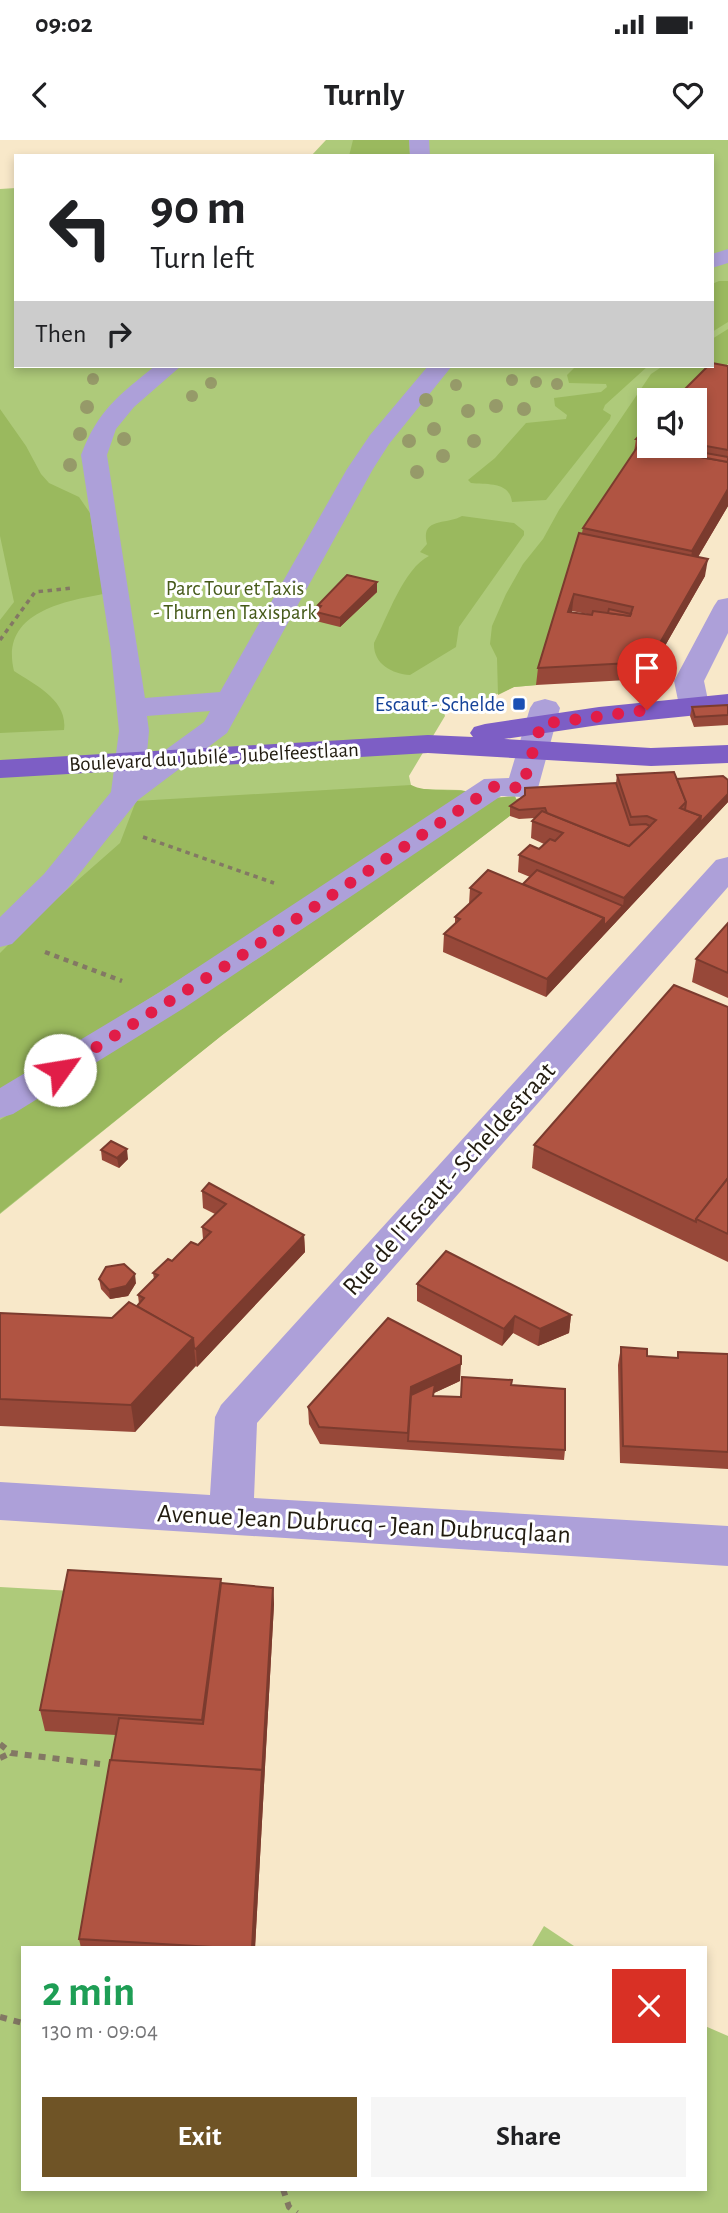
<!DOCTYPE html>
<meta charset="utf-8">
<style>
body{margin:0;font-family:"Alegreya Sans",sans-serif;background:#f6f6f6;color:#202124;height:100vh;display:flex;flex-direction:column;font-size:26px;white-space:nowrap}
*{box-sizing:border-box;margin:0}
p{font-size:23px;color:#757577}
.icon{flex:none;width:38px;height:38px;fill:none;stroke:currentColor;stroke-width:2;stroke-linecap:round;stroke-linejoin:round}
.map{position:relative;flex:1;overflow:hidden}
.details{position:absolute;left:21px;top:1806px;width:686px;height:245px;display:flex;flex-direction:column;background:#fff;border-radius:0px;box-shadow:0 4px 10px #0003}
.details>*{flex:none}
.hud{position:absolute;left:14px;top:14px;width:700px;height:214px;border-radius:0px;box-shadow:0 4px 10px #0003;background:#fff;color:#202124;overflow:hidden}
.tools{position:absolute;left:637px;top:248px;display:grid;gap:14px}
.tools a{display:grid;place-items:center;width:70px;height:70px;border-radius:0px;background:#fff;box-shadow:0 4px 10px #0003;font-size:35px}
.pin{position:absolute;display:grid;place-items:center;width:60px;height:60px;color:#fff;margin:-72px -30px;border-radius:50% 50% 50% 0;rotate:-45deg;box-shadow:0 0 7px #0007}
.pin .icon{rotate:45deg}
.me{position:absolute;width:77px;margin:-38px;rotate:58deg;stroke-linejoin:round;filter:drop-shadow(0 0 5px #0008)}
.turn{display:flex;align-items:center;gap:24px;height:147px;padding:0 21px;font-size:32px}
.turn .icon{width:91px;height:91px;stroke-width:2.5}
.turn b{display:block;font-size:49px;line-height:60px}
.then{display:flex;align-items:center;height:66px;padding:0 21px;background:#0003;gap:14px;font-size:26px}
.round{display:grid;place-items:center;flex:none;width:74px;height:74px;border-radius:0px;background:#f6f6f6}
.headline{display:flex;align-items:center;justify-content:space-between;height:119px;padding:0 21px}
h1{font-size:42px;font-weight:600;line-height:52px;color:#1e9e55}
.primary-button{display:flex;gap:14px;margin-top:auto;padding:14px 21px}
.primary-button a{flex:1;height:80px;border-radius:0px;background:#6f5426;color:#fff;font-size:28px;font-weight:600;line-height:80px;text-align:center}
.primary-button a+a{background:#f6f6f6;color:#202124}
.status{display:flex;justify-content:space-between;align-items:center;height:49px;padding:0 35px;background:#fff;direction:ltr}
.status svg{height:19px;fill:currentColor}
header{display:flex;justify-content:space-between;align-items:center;height:91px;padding:0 21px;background:#fff;font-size:32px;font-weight:600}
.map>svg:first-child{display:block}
.green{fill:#aeca7a}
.forest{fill:#9ab95e}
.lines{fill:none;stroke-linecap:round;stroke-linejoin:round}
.path-far2{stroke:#837864;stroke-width:3.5;stroke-dasharray:4.5 4.5;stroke-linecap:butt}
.path-far1{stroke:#837864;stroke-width:4.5;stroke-dasharray:5 5;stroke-linecap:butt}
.path{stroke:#837864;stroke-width:6;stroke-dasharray:7 7;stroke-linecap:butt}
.minor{fill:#ada0d9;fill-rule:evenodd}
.major{fill:#7d5ec5;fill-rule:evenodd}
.tree{fill:#969a69}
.wall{fill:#974839;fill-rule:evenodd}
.shaded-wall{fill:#7b3b2e}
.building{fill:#b05442;stroke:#7b3b2e;stroke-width:2;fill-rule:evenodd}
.route{stroke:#e11d48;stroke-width:12;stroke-dasharray:0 21.6}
.transit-dot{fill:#1a4fb4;stroke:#fff;stroke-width:2.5}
.labels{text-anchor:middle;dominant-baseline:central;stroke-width:6;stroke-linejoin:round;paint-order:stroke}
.far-park-label{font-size:21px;fill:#465a1a;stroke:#fff}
.far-transit-label{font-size:21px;fill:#164399;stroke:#fff;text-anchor:end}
.far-street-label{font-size:21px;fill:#211b0f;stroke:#fff}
.street-label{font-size:26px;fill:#211b0f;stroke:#fff}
</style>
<div class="status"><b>09:02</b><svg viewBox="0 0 49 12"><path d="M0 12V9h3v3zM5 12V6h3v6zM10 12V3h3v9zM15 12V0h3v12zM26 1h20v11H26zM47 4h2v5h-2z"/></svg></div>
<header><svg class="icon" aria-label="back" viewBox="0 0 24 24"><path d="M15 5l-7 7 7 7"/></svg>Turnly<svg class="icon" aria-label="heart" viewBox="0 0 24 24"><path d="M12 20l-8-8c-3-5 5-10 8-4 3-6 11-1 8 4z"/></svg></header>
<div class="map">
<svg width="728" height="2073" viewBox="0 0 728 2073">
<rect width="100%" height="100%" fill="#f8e8c9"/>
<g class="green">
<polygon points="326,0 728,0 728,224 649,261 649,298 626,323 537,545 514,547 488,558 447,563 442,567 445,576 409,636 411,645 418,649 461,650 494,658 515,656 516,659 524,658 524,665 221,896 0,1074 0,49 16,48 16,226 712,226 712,16 311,16"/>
<polygon points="0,1447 72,1451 122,1594 85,1808 23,1808 23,2049 705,2049 705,1886 728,1896 728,2073 0,2073"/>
<polygon points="544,1786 577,1808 531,1808"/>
</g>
<g class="forest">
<polygon points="353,0 409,0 410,16 349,16"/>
<polygon points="719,141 728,141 728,182 712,192 712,144"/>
<polygon points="728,189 728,224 685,261 649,261 649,298 626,323 537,545 514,547 498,555 497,518 490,504 492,486 506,454 523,424 543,399 559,370 651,234 663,226 712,226 712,199"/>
<path d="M576 226H648L605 265 603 270 611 275 610 279 546 360 512 362C509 341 488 345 471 343L468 340 495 318 526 283 566 279 567 275 555 266 554 258 601 252 607 247 606 244 569 243 567 235Z"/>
<path d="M0 269 26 306 41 334 49 343 79 357 90 373 103 454C60 462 0 474 14 531 35 545 68 560 64 590L0 593V480L14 462 0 396Z"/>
<path d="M462 376 514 383 524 391V395L459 487 456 507 410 535C392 534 373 524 374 503 387 478 404 428 429 416L420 412 427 404C420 377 447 385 462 376Z"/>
<path d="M411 645C426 653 452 648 471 652L384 710 0 953V813L36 777 120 703 136 661Z"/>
<polygon points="515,656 516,659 524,658 524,665 221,896 0,1073 0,980 265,814 494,658"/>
</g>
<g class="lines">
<g class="path-far2">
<polyline points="0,500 35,452 72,448"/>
<polyline points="143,697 274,743"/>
</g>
<polyline class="path-far1" points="45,812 122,841"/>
<g class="path">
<polyline points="0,1604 11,1613 100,1624"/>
<polyline points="0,1618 11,1613"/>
<polyline points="0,1877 23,1883"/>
<polyline points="283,2049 289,2067 297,2073"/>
</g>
<g class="minor">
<polygon points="409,0 429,0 430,16 410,16"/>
<polygon points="728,109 728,123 712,128 712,114"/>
<path d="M155 226H181L134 267 116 289 107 315 145 558 220 552 347 329 370 295 428 226H452L389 304 373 329 227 593 138 660 68 748 12 804 0 807V777L44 734 111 652 119 591 111 511 81 315C98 270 119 255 155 226ZM210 571 204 582 146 624 149 591 147 576Z"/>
<polygon points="728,458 728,493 704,541 709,565 705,571 694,574 683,571 679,565 674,541 714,466 718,460"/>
<polygon points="545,559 556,562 560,568 538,648 533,655 522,657 501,656 184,868 13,974 0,978 0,948 160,852 484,639 509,638 530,568 534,562"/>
<polygon points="728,717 728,747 257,1283 254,1358 728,1386 728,1426 0,1380 0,1342 210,1355 215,1277 221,1265 716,720"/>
</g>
<polygon class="major" points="728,554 728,572 599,585 504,599 651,608 728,605 728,623 651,626 428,613 0,638 0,620 428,595 473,597 470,593 474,587 485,584 599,567"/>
</g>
<g class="tree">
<circle cx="93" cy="239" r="6"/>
<circle cx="512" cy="240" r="6"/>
<circle cx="536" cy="242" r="6"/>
<circle cx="211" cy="243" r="6"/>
<circle cx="557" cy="244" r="6"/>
<circle cx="456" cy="245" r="6"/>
<circle cx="192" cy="256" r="6"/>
<circle cx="426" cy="260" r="7"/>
<circle cx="496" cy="266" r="7"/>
<circle cx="87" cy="267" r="7"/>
<circle cx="524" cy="269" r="7"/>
<circle cx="468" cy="271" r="7"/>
<circle cx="434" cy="289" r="7"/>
<circle cx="80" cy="294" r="7"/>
<circle cx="124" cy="299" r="7"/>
<circle cx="409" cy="301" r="7"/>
<circle cx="474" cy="301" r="7"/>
<circle cx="443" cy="316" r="7"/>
<circle cx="70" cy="325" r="7"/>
<circle cx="417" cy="332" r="7"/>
</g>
<g class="wall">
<path d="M728 226V366L698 417 705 436 646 539 536 545 538 528 582 393 583 388 634 312 636 299 649 285V306H695V261ZM572 471 592 475 572 472Z"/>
<polygon points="377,442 377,452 340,487 316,481 316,472 318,469 318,465"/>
<polygon points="728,565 728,585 694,587 690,576 692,567"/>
<polygon points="617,635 677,639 728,640 728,662 546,857 443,812 444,794 455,784 455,777 469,764 470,748 523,744 530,737 518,732 519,715 539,709 544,704 531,698 532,681 535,678 519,679 510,676 510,666 616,643"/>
<polygon points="728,783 728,858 692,842 696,819"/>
<polygon points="728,867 728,1122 532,1028 534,1005"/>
<polygon points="101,1010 128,1019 119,1028 102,1020"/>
<polygon points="202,1051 304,1095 305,1112 197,1227 195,1225 135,1292 0,1286 0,1173 112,1178 137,1166 139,1164 138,1155 154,1139 153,1133 198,1105 203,1099 202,1087 215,1074 203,1068"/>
<polygon points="99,1139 136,1143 128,1156 110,1159 101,1149"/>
<polygon points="417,1144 571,1175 569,1193 538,1206 513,1193 502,1206 417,1161"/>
<polygon points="621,1207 647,1216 677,1218 678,1212 728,1214 728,1329 620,1323 618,1225"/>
<polygon points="460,1241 434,1253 434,1256 461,1257 511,1245 565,1310 564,1320 320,1304 309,1284 308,1267"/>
<polygon points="221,1443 273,1448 274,1464 255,1808 81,1808 79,1799 116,1595 45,1591 40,1570"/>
</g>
<g class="shaded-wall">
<polygon points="728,349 728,366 689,432 692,411"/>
<polygon points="708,419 705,436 646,539 649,522"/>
<polygon points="377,442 377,452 340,487 340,478"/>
<polygon points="574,454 572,471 566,489 568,472"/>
<polygon points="728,654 728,662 546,857 547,839 604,778 623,766 624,758 701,676"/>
<polygon points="127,1009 128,1019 119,1028 117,1018"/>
<polygon points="304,1095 305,1112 197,1227 196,1209"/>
<polygon points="135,1134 136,1143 128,1156 110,1159 109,1150"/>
<polygon points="571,1175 569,1193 538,1206 540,1189"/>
<polygon points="515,1176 513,1193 502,1206 504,1189"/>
<polygon points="193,1198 196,1226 135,1292 131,1265"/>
<polygon points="461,1224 460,1241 434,1253 433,1265 408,1293 411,1247"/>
<polygon points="273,1448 274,1464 255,1808 252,1808"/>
</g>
<g class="building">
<polygon points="712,223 728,226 728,310 695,304 695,261 673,261 708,226 712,226"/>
<polygon points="649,285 649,301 636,299"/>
<polygon points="638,306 728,322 728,349 692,411 583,388"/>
<polygon points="666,306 728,317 728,322 663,310"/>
<path d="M579 393 708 419 649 522 538 528ZM574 454 633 467 630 476 593 471 592 475 568 472Z"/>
<polygon points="347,435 377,442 340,478 316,472 321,466 318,465"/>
<polygon points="609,469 631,474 630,476 608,473"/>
<polygon points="728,565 728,575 695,577 692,567"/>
<polygon points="674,632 686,662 680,668 701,676 624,758 519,715 530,705 539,709 550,699 555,701 563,693 532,681 542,671 629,706 656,680 647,676 631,677 617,635"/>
<polygon points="723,636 728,640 728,654 700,683 701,676 685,670 686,662 677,639"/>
<polygon points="616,643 630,685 646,684 650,686 629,706 547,673 545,668 519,670 510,666 525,655 525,648"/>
<polygon points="488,730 604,778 547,839 444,794 460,779 455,777 481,753 470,748"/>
<polygon points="537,730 623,766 604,786 604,778 523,744"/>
<polygon points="728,783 728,833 696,819"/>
<polygon points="674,845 728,867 728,1038 696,1079 696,1082 534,1005"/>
<polygon points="111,1001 127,1009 117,1018 101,1010"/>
<polygon points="728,1038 728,1094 696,1079"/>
<polygon points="209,1043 304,1095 196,1209 194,1208 193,1198 137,1166 144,1158 138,1155 158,1135 153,1133 168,1119 172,1121 191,1102 198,1105 211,1092 202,1087 226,1064 202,1051"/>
<polygon points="446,1111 571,1175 540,1189 515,1176 504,1189 417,1144"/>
<polygon points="124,1124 135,1134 126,1146 109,1150 99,1139 106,1127"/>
<polygon points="129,1162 193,1198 131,1265 0,1259 0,1173 112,1178"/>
<polygon points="388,1178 461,1216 461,1224 411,1247 408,1293 319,1287 308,1267"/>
<polygon points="621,1207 647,1209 647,1216 678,1218 678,1212 728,1214 728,1312 623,1306"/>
<polygon points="462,1237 512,1240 511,1245 565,1249 565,1310 408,1301 411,1255 435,1244 433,1256 461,1257"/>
<polygon points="68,1430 221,1439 202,1580 40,1570"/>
<polygon points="221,1443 273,1448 262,1634 262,1630 111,1621 119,1578 203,1584"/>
<polygon points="110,1620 262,1630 252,1808 229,1808 79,1799"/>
</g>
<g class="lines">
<polyline class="route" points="60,930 241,816 495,646 522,648 541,584 647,570"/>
</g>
<rect class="transit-dot" x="512" y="557" width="14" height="14" rx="3.5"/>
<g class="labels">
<g class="far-park-label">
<text x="235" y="448">Parc Tour et Taxis<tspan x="235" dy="24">- Thurn en Taxispark</tspan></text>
</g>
<g class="far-transit-label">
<text x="505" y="564">Escaut - Schelde</text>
</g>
<g class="far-street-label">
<text transform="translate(214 617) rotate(-3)">Boulevard du Jubilé - Jubelfeestlaan</text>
</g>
<g class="street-label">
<text transform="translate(449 1039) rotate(-48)">Rue de l'Escaut - Scheldestraat</text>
<text transform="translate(364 1384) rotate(3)">Avenue Jean Dubrucq - Jean Dubrucqlaan</text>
</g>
</g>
</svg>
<div class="tools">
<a><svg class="icon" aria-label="sound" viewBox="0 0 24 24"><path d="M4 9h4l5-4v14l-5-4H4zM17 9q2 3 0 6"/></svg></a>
</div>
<div class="pin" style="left:647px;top:570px;background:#d93025"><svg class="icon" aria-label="arrive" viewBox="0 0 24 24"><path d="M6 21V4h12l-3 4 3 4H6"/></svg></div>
<svg class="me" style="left:60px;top:930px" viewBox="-20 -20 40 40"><circle r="19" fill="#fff"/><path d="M0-13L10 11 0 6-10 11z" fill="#e11d48"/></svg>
<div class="hud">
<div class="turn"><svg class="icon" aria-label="left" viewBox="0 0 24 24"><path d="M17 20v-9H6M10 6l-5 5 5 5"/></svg><div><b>90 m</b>Turn left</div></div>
<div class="then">Then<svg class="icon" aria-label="right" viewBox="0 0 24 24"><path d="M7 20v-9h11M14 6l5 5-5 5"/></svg></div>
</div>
<section class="details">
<div class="headline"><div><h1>2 min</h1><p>130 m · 09:04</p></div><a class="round" style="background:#d93025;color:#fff"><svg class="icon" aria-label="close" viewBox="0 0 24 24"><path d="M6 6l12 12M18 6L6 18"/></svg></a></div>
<div class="primary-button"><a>Exit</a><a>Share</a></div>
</section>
</div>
